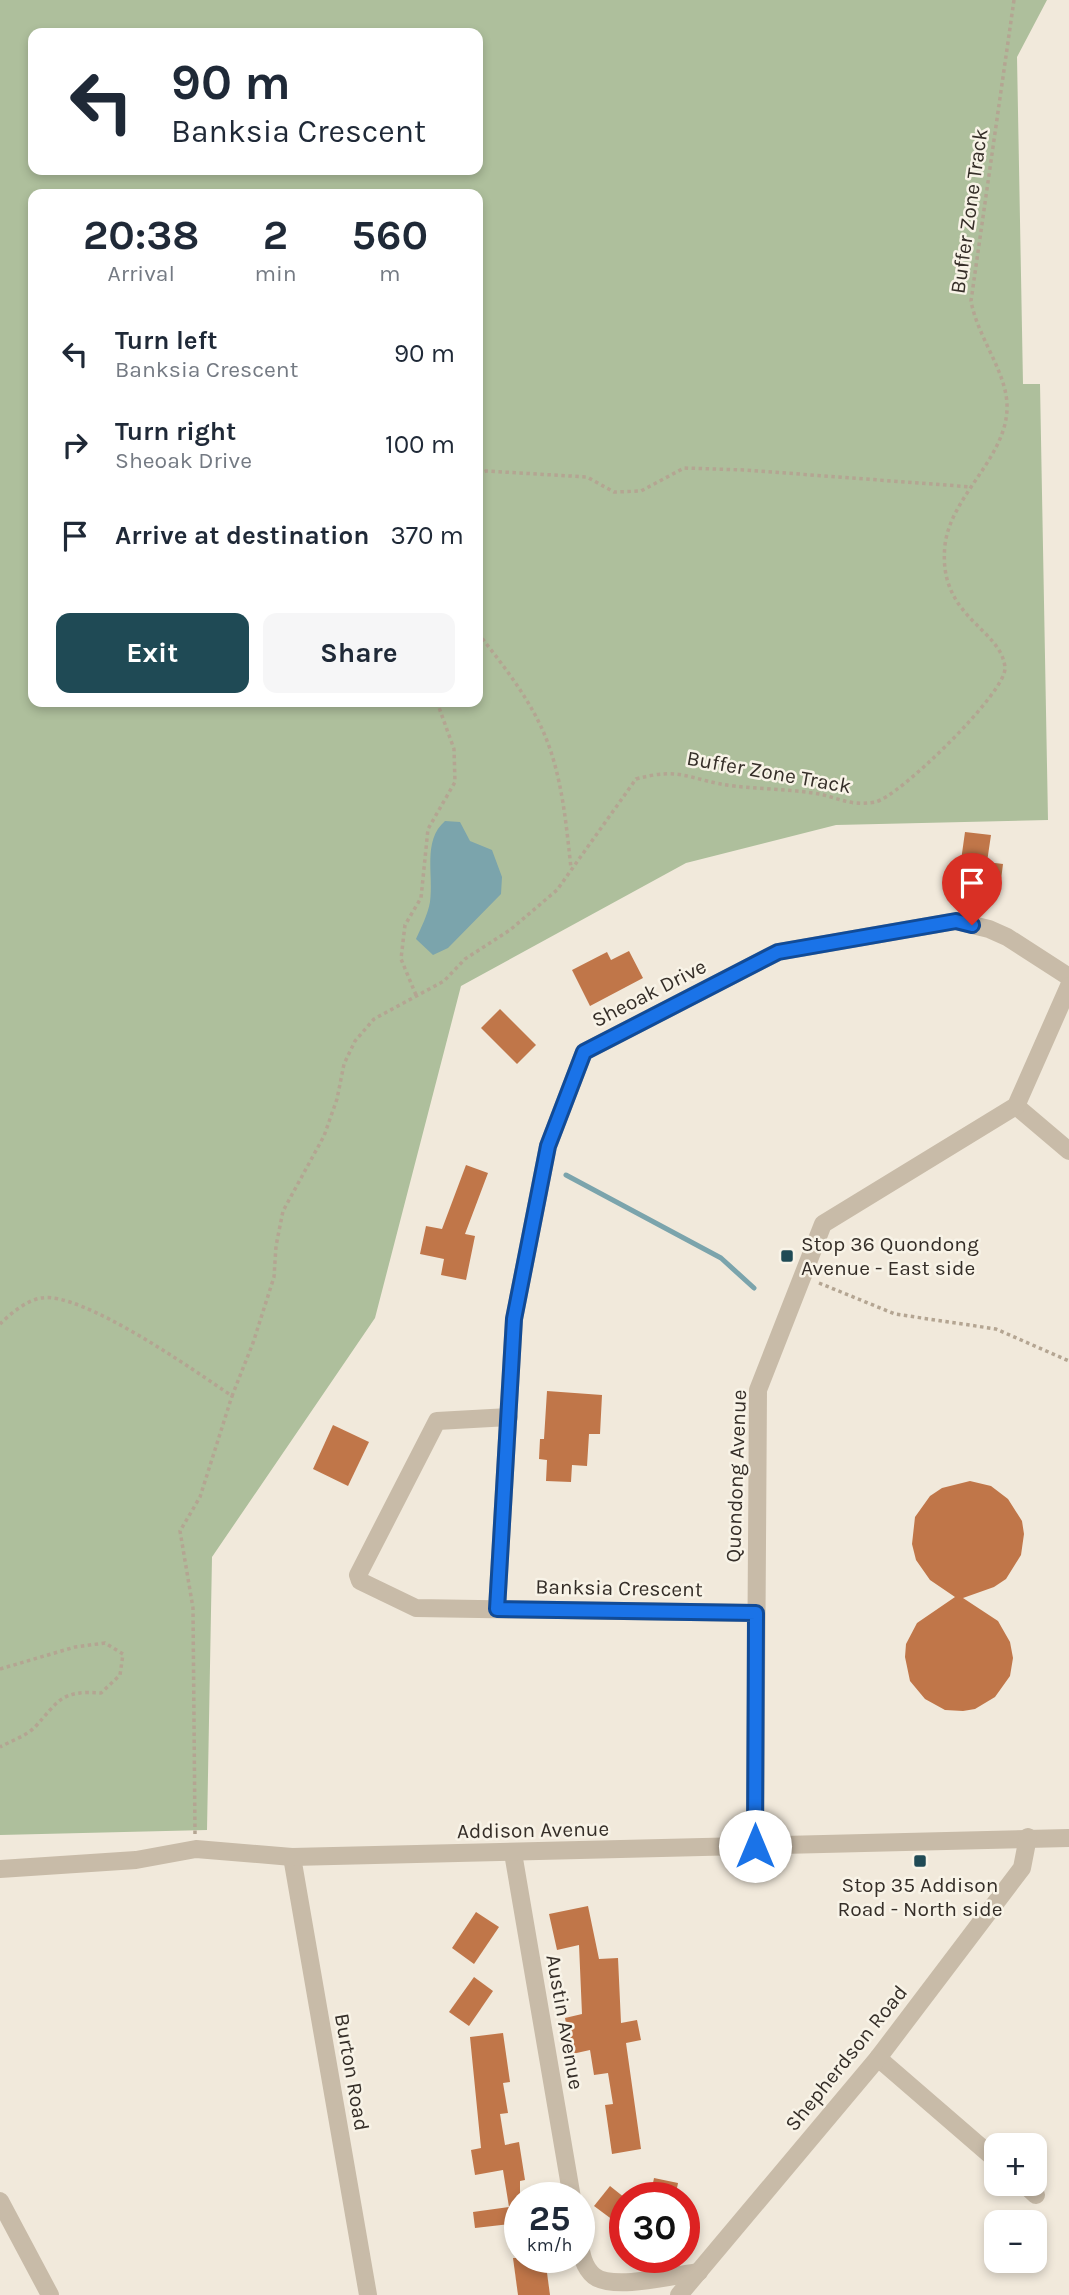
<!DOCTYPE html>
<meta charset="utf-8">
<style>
body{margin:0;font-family:Karla,sans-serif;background:#f6f6f7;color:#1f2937;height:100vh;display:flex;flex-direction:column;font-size:26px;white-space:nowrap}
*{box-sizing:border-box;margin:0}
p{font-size:23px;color:#747a83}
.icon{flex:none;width:38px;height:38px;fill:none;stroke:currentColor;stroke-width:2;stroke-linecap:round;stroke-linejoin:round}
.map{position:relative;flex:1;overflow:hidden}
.drawer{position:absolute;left:28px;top:189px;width:455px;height:518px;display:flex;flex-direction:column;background:#fff;border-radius:14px;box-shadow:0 4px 10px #0003}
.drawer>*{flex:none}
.banner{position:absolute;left:28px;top:28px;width:455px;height:147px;border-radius:14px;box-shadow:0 4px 10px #0003;background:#fff;color:#1f2937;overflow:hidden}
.buttons{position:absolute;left:984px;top:2133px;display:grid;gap:14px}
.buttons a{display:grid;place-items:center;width:63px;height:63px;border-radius:14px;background:#fff;box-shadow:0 4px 10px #0003;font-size:35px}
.speed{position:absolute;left:504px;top:2182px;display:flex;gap:14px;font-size:35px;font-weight:700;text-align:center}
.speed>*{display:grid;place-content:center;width:91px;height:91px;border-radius:50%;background:#fff;box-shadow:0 4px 10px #0003;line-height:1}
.speed small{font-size:18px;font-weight:400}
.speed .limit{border:10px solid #d22;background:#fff;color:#111}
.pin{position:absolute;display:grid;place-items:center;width:60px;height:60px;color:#fff;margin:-72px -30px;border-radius:50% 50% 50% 0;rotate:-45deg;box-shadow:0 0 7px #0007}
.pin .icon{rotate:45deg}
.me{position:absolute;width:77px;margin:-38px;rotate:0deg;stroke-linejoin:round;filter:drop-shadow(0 0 5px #0008)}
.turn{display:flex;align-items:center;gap:24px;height:147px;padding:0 28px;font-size:32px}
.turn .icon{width:91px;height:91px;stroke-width:2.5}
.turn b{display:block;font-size:49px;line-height:60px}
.eta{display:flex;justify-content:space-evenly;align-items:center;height:119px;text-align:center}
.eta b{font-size:42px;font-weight:700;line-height:49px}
.primary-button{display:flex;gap:14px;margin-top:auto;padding:14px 28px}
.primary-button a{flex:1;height:80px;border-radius:14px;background:#1f4a55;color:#fff;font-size:28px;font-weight:700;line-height:80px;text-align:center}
.primary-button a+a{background:#f6f6f7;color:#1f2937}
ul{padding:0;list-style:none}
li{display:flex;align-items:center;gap:21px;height:91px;padding:0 28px}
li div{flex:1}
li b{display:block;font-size:26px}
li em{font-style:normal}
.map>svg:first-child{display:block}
.green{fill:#aebf9c;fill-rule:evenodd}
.water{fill:#7ba4ac}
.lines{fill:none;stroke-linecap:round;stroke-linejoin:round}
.stream{stroke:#7ba4ac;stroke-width:5}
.building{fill:#c07649}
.path{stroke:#b4a592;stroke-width:3.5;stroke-dasharray:3.5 3.5;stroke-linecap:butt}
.street{stroke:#c8bba8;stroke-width:18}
.route-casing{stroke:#114b97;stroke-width:18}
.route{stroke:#1a73e8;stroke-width:12}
.poi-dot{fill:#1f4a55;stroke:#f8f3e7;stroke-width:2.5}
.labels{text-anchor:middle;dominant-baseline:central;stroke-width:5;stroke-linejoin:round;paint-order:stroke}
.street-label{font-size:21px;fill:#352e28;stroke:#f8f3e7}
.poi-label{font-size:21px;fill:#352e28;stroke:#f8f3e7;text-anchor:start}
</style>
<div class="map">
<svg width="1069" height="2295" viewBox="0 0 1069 2295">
<rect width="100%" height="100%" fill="#f1e9db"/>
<path class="green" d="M0 0H1047L1017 57 1023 384H1040L1048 820 836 825 686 863 461 986 375 1318 212 1557 207 1830 0 1835ZM33 33H478V170H33ZM33 194H478V702H33Z"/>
<path class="water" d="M445 821 460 822 470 841 492 850 502 877 501 894 448 948 433 955 416 939C421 928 428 914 430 902 434 875 422 841 445 821Z"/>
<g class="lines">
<polyline class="stream" points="566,1175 721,1258 754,1288"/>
</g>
<g class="building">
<polygon points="965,832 991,835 987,862 1003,864 1000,888 958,882"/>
<polygon points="629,951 643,978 590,1006 572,970 607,952 611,960"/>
<polygon points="500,1009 536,1045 517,1064 481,1028"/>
<polygon points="466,1165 488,1173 465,1234 475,1236 466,1280 441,1275 444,1259 420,1254 426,1226 442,1229"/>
<polygon points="547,1391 602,1395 600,1434 589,1434 587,1466 572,1465 571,1482 546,1481 547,1460 539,1459 540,1439 544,1439"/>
<polygon points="333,1425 369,1442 348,1486 313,1469"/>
<polygon points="970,1481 991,1486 1008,1499 1022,1521 1024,1534 1021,1555 1006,1579 994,1587 963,1598 998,1621 1010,1642 1013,1658 1010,1676 995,1697 975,1709 963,1711 945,1710 925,1699 910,1681 905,1657 906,1644 917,1623 955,1597 930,1580 916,1560 912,1544 915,1517 930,1496 942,1488"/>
<polygon points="588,1906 599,1959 618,1958 621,2023 637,2020 641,2040 626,2043 641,2149 612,2154 605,2105 613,2104 608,2073 594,2075 590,2050 572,2054 565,2018 582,2014 579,1945 557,1950 549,1914"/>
<polygon points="476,1912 499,1927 474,1964 452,1948"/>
<polygon points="474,1977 493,1991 469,2026 449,2012"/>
<polygon points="503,2033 510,2082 503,2083 508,2113 500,2114 505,2145 519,2142 525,2180 520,2181 520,2223 475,2228 473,2212 509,2207 503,2170 475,2175 471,2150 481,2148 470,2037"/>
<polygon points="654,2178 678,2183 675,2198 650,2198"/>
<polygon points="610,2186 625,2198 625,2229 594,2206"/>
<polygon points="513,2258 545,2258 550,2295 518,2295"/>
</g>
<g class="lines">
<g class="path">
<polyline points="478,474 486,471 587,477 614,492 641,491 684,468 745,470 972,487"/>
<path d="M478 633C502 664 527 695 543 731 562 774 566 823 571 868"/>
<polyline points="416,995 401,959 405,925 421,898 428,829 455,782 454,749 437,702"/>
<polyline points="819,1283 895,1314 996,1329 1069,1361"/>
<path d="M0 1324C10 1314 27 1300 41 1298 82 1291 195 1371 232 1396L253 1343 274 1277 276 1246 283 1211 324 1136 337 1099 344 1064 355 1041 374 1019 444 981 465 959 510 930 557 890 636 779C682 766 691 781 734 786 760 789 787 789 813 793 836 796 849 807 875 802 898 798 1006 693 1005 668 1002 628 937 618 945 545 951 492 1016 452 1006 395 1001 365 977 334 971 301L1014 0"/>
<path d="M0 1669 75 1647 105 1643 123 1654 120 1675 101 1693C60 1690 59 1701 35 1727 26 1736 11 1741 0 1747"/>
<polyline points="195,1834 193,1608 180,1531 200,1497 232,1396"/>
</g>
<g class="street">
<polyline points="1016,1106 1069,1151"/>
<polyline points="509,1417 437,1421 358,1575 360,1581 416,1608 756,1613"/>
<polyline points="497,1609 514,1319 548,1146 584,1052 778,952 956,921 989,929 1007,937 1069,977"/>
<polyline points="755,1846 758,1390 823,1224 1016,1106 1069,986"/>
<polyline points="513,1853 572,2198"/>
<polyline points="292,1857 368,2295"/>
<polyline points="0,1869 136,1860 196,1849 292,1857 1069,1838"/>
<polyline points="878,2058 996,2160"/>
<polyline points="1024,2184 1036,2195"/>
<polyline points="0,2201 50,2295"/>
<path d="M579 2240C581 2252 583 2267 594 2276 613 2291 675 2275 699 2272"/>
<polyline points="679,2295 878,2058 1022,1868 1028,1837"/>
</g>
</g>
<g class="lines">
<g class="route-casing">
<polyline id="route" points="755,1846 756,1613 497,1609 514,1319 548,1146 584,1052 778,952 956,921 972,925"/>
</g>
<use href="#route" class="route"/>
</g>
<g class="poi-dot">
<rect x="780" y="1249" width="14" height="14" rx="3.5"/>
<rect x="913" y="1854" width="14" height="14" rx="3.5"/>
</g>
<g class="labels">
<g class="street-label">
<text transform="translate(969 211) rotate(-82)">Buffer Zone Track</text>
<text transform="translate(769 772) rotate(10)">Buffer Zone Track</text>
<text transform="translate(649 993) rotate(-27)">Sheoak Drive</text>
<text transform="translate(736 1476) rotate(-88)">Quondong Avenue</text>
<text transform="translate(619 1588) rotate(1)">Banksia Crescent</text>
<text transform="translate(533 1830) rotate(-1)">Addison Avenue</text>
<text transform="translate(565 2022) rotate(80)">Austin Avenue</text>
<text transform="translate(846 2058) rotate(-51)">Shepherdson Road</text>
<text transform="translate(352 2072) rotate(80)">Burton Road</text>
</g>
<g class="poi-label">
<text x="801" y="1244">Stop 36 Quondong<tspan x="801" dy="24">Avenue - East side</tspan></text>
<text x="920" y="1885" text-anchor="middle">Stop 35 Addison<tspan x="920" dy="24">Road - North side</tspan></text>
</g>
</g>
</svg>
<div class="buttons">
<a>+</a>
<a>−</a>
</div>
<div class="speed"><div>25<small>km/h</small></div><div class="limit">30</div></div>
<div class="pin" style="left:972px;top:925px;background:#d93025"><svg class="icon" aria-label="arrive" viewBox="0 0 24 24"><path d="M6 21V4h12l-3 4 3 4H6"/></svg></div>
<svg class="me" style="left:755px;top:1846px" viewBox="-20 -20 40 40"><circle r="19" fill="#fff"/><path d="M0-13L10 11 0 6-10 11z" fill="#1a73e8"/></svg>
<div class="banner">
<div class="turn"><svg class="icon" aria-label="left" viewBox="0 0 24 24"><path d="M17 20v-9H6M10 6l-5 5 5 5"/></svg><div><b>90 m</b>Banksia Crescent</div></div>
</div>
<section class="drawer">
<div class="eta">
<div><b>20:38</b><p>Arrival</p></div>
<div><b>2</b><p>min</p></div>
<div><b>560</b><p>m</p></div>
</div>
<ul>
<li><svg class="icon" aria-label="left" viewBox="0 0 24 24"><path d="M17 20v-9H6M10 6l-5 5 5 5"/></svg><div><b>Turn left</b><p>Banksia Crescent</p></div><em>90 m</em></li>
<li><svg class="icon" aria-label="right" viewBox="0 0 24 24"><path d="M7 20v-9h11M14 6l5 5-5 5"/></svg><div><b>Turn right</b><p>Sheoak Drive</p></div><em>100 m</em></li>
<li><svg class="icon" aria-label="arrive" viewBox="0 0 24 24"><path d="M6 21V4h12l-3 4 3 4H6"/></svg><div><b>Arrive at destination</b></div><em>370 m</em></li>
</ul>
<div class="primary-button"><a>Exit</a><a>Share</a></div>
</section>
</div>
